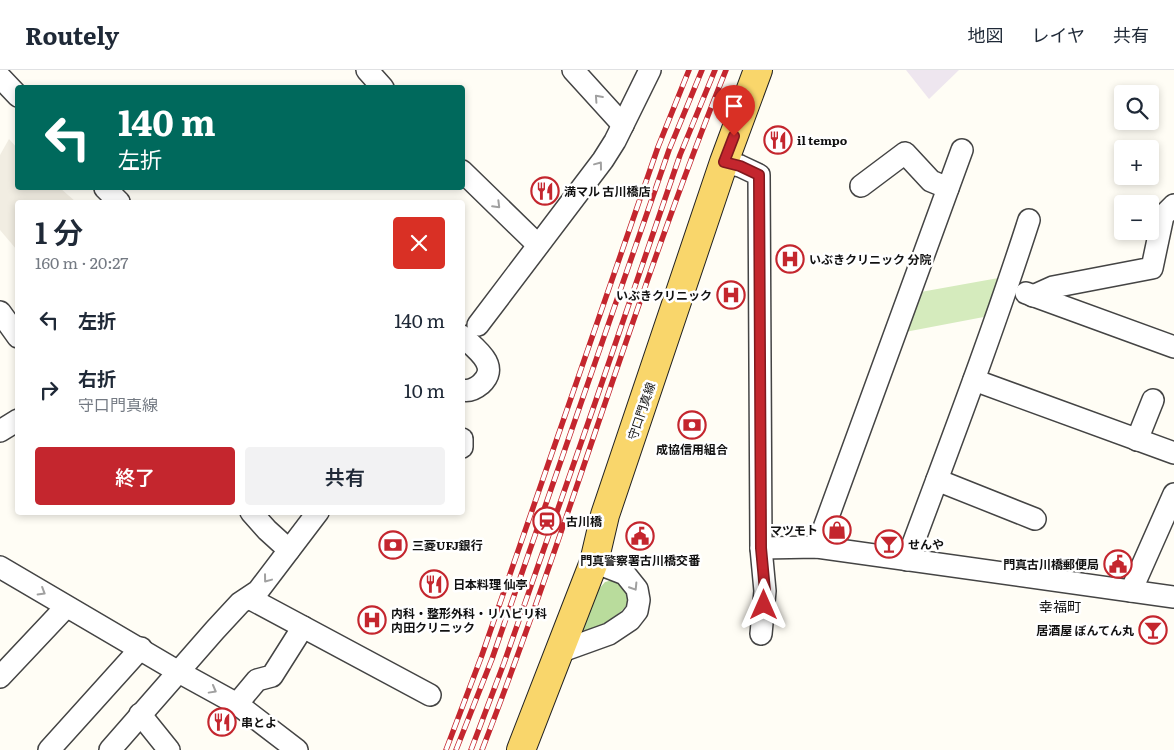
<!DOCTYPE html>
<html lang="ja">
<meta charset="utf-8">
<style>
body{margin:0;font-family:Literata,"Noto Sans JP",serif;background:#f2f2f3;color:#1f2937;height:100vh;display:flex;flex-direction:column;font-size:19px;white-space:nowrap}
*{box-sizing:border-box;margin:0}
p{font-size:16px;color:#747a83}
.icon{flex:none;width:28px;height:28px;fill:none;stroke:currentColor;stroke-width:2;stroke-linecap:round;stroke-linejoin:round}
.map{position:relative;flex:1;overflow:hidden}
.details{position:absolute;left:15px;top:130px;width:450px;height:315px;display:flex;flex-direction:column;background:#fff;border-radius:5px;box-shadow:0 2px 8px #0003}
.details>*{flex:none}
.banner{position:absolute;left:15px;top:15px;width:450px;height:105px;border-radius:5px;box-shadow:0 2px 8px #0003;background:#00695c;color:#fff;overflow:hidden}
.fabs{position:absolute;left:1114px;top:15px;display:grid;gap:10px}
.fabs a{display:grid;place-items:center;width:45px;height:45px;border-radius:5px;background:#fff;box-shadow:0 2px 8px #0003;font-size:25px}
.pin{position:absolute;display:grid;place-items:center;width:42px;height:42px;color:#fff;margin:-51px -21px;border-radius:50% 50% 50% 0;rotate:-45deg;box-shadow:0 0 5px #0007}
.pin .icon{rotate:45deg}
.me{position:absolute;width:55px;margin:-28px;rotate:0deg;stroke-linejoin:round;filter:drop-shadow(0 0 4px #0008)}
.turn{display:flex;align-items:center;gap:18px;height:105px;padding:0 20px;font-size:22px}
.turn .icon{width:65px;height:65px;stroke-width:2.5}
.turn b{display:block;font-size:35px;line-height:42px}
.round{display:grid;place-items:center;flex:none;width:52px;height:52px;border-radius:5px;background:#f2f2f3}
.overview{display:flex;align-items:center;justify-content:space-between;height:85px;padding:0 20px}
h1{font-size:30px;font-weight:600;line-height:38px}
.cta{display:flex;gap:10px;margin-top:auto;padding:10px 20px}
.cta a{flex:1;height:58px;border-radius:5px;background:#c4262e;color:#fff;font-size:20px;font-weight:600;line-height:58px;text-align:center}
.cta a+a{background:#f2f2f3;color:#1f2937}
ul{padding:0;list-style:none}
li{display:flex;align-items:center;gap:15px;height:70px;padding:0 20px}
li div{flex:1}
li b{display:block;font-size:19px}
li em{font-style:normal}
header{display:flex;align-items:center;gap:30px;box-sizing:border-box;height:70px;padding:0 25px;background:#fff;border-bottom:1px solid #e0e1e3}
header strong{font-size:24px}
nav{display:flex;gap:28px;margin-inline-start:auto;font-size:18px}
.map>svg:first-child{display:block}
.industrial{fill:#eee6ef}
.green{fill:#d5ebbd}
.forest{fill:#b9dc9c}
.plaza{fill:#f1ede2}
.lines{fill:none;stroke-linecap:round;stroke-linejoin:round}
.minor-casing{stroke:#444;stroke-width:24}
.major-casing{stroke:#222;stroke-width:30}
.minor{stroke:#fff;stroke-width:21}
.major{stroke:#f9d66b;stroke-width:28}
.rail-casing{stroke:#c4262e;stroke-width:5.5}
.rail{stroke:#fff;stroke-width:4;stroke-dasharray:11;stroke-linecap:butt}
.oneway{stroke:#a0a0a0}
.route-casing{stroke:#7f191e;stroke-width:12}
.route{stroke:#c4262e;stroke-width:9}
.labels{text-anchor:middle;dominant-baseline:central;stroke-width:5;stroke-linejoin:round;paint-order:stroke}
.poi-label{font-size:12px;font-weight:bold;fill:#111;stroke:#fff;text-anchor:start}
.street-label{font-size:12px;fill:#111;stroke:#fff}
.neighbourhood-label{font-size:14px;fill:#111;stroke:#fff}
</style>
<header>
<strong>Routely</strong>
<nav><a>地図</a><a>レイヤ</a><a>共有</a></nav>
</header>
<div class="map">
<svg width="1174" height="680" viewBox="0 0 1174 680">
<rect width="100%" height="100%" fill="#fffdf5"/>
<polygon class="industrial" points="906,0 959,0 929,29"/>
<polygon class="green" points="1004,207 989,246 905,262 915,223"/>
<path class="forest" d="M613 510 626 516C627 521 629 527 628 532 626 542 594 560 585 563L583 560 599 519 605 512Z"/>
<polygon class="plaza" points="9,69 17,78 18,118 60,118 76,132 18,132 17,180 0,160 0,85"/>
<g class="lines">
<g class="minor-casing">
<g id="minor">
<polyline points="367,0 383,18"/>
<polyline points="573,0 623,55"/>
<polyline points="0,7 18,26"/>
<polyline points="724,92 740,96 759,105 761,478 765,521 761,564"/>
<polyline points="462,101 538,175"/>
<polyline points="861,116 905,83 931,111 948,118"/>
<polyline points="105,118 119,132"/>
<polyline points="1026,223 1174,277"/>
<polyline points="1033,226 1053,217 1152,198 1163,146 1174,135"/>
<polyline points="0,242 18,267"/>
<polyline points="478,255 603,90 615,71 650,0"/>
<path d="M462 266C476 279 501 296 481 314 475 319 469 322 462 320"/>
<polyline points="974,310 1174,383"/>
<polyline points="0,361 18,350"/>
<polyline points="462,369 462,377"/>
<polyline points="1137,370 1153,330"/>
<polyline points="937,410 1035,449"/>
<polyline points="251,442 267,460 289,480"/>
<polyline points="817,477 962,80"/>
<polyline points="761,478 817,477 1174,527"/>
<path d="M907 490C949 377 992 265 1029 150"/>
<polyline points="0,497 177,601 237,634 297,680"/>
<polyline points="1131,521 1174,424"/>
<polyline points="249,528 430,625"/>
<polyline points="559,582 609,564 630,550 637,541 639,530 637,519 625,504 594,492"/>
<polyline points="0,607 66,537"/>
<polyline points="237,634 257,610 272,606 303,557"/>
<polyline points="140,644 169,680"/>
<polyline points="49,680 141,578"/>
<polyline points="110,680 215,560 240,533 258,521 318,442"/>
</g>
</g>
<g class="major-casing">
<polyline id="major" points="521,680 594,492 605,445 724,92 758,0"/>
</g>
<use href="#minor" class="minor"/>
<use href="#major" class="major"/>
<g class="rail-casing">
<g id="rail">
<polyline points="446,680 482,585 658,77 689,0"/>
<polyline points="456,680 492,589 669,80 702,0"/>
<polyline points="471,680 504,593 595,333 680,85 715,0"/>
<path d="M482 680C569 456 636 223 726 0"/>
</g>
</g>
<use href="#rail" class="rail"/>
</g>
<defs><path id="oneway-chevron" d="M-2-3.5L2.5 0L-2 3.5" fill="none" stroke-width="1.6" stroke-linecap="round" stroke-linejoin="round" transform="scale(1.25)"/></defs>
<g class="oneway">
<use href="#oneway-chevron" transform="translate(598 28) rotate(-132)"/>
<use href="#oneway-chevron" transform="translate(599 95) rotate(-53)"/>
<use href="#oneway-chevron" transform="translate(497 135) rotate(45)"/>
<use href="#oneway-chevron" transform="translate(267 509) rotate(127)"/>
<use href="#oneway-chevron" transform="translate(634 517) rotate(58)"/>
<use href="#oneway-chevron" transform="translate(42 522) rotate(31)"/>
<use href="#oneway-chevron" transform="translate(213 620) rotate(29)"/>
</g>
<g class="lines">
<g class="route-casing">
<polyline id="route" points="734,66 724,92 740,96 759,105 761,478 765,521 764,535"/>
</g>
<use href="#route" class="route"/>
</g>
<defs>
<g id="restaurant-ring" transform="scale(1.4375)"><circle r="9.5" fill="#fff" stroke="#c4262e" stroke-width="1.5"/><path d="M-5-6h1v4h1v-4h1v4h1v-4h1v5L-1.5 .5V6h-2V.5L-5-1ZM5-6V6H3V1.5H1.5Q1.5-4 5-6Z" fill="#c4262e"/></g>
<g id="hospital-ring" transform="scale(1.4375)"><circle r="9.5" fill="#fff" stroke="#c4262e" stroke-width="1.5"/><path d="M-5-5h3v3.5h4V-5h3V5h-3V1.5h-4V5h-3Z" fill="#c4262e"/></g>
<g id="bank-ring" transform="scale(1.4375)"><circle r="9.5" fill="#fff" stroke="#c4262e" stroke-width="1.5"/><path d="M-6-4H6V4H-6ZM0-2.3a2.3 2.3 0 1 0 0 4.6a2.3 2.3 0 1 0 0-4.6Z" fill="#c4262e"/></g>
<g id="station-ring" transform="scale(1.4375)"><circle r="9.5" fill="#fff" stroke="#c4262e" stroke-width="1.5"/><path d="M-3-6H3Q5-6 5-4V2Q5 4 3 4L4.5 6H3L1.5 4h-3L-3 6H-4.5L-3 4Q-5 4-5 2V-4Q-5-6-3-6ZM-3.5-4v3h7v-3ZM-3.5 1v1.5H-2V1ZM2 1v1.5H3.5V1Z" fill="#c4262e"/></g>
<g id="shop-ring" transform="scale(1.4375)"><circle r="9.5" fill="#fff" stroke="#c4262e" stroke-width="1.5"/><path d="M-5-2.5h2.3a2.7 3.5 0 0 1 5.4 0H5L5.5 6h-11ZM-1.5-2.5h3a1.5 2.3 0 0 0-3 0Z" fill="#c4262e"/></g>
<g id="civic-ring" transform="scale(1.4375)"><circle r="9.5" fill="#fff" stroke="#c4262e" stroke-width="1.5"/><path d="M-.6-6.5H3V-4.5H.6V-3L4-1V1h2V6H-6V1h2V-1L-.6-3ZM-1.2 2.5V6h2.4V2.5Z" fill="#c4262e"/></g>
<g id="bar-ring" transform="scale(1.4375)"><circle r="9.5" fill="#fff" stroke="#c4262e" stroke-width="1.5"/><path d="M-6-5H6L.8 .8V4.5H3.5V6h-7V4.5H-.8V.8Z" fill="#c4262e"/></g>
</defs>
<g fill-rule="evenodd">
<use href="#restaurant-ring" x="778" y="70"/>
<use href="#restaurant-ring" x="545" y="121"/>
<use href="#hospital-ring" x="790" y="189"/>
<use href="#hospital-ring" x="731" y="225"/>
<use href="#bank-ring" x="692" y="355"/>
<use href="#station-ring" x="547" y="451"/>
<use href="#shop-ring" x="837" y="460"/>
<use href="#civic-ring" x="640" y="466"/>
<use href="#bar-ring" x="889" y="474"/>
<use href="#bank-ring" x="393" y="475"/>
<use href="#civic-ring" x="1118" y="494"/>
<use href="#restaurant-ring" x="434" y="514"/>
<use href="#hospital-ring" x="372" y="550"/>
<use href="#bar-ring" x="1153" y="560"/>
<use href="#restaurant-ring" x="222" y="652"/>
</g>
<g class="labels">
<g class="poi-label">
<text x="797" y="70">il tempo</text>
<text x="564" y="121">満マル 古川橋店</text>
<text x="809" y="189">いぶきクリニック 分院</text>
<text x="712" y="225" text-anchor="end">いぶきクリニック</text>
<text x="692" y="379" text-anchor="middle">成協信用組合</text>
<text x="566" y="451">古川橋</text>
<text x="818" y="460" text-anchor="end">マツモト</text>
<text x="908" y="474">せんや</text>
<text x="412" y="475">三菱UFJ銀行</text>
<text x="640" y="490" text-anchor="middle">門真警察署古川橋交番</text>
<text x="1099" y="494" text-anchor="end">門真古川橋郵便局</text>
<text x="453" y="514">日本料理 仙亭</text>
<text x="391" y="543">内科・整形外科・リハビリ科<tspan x="391" dy="14">内田クリニック</tspan></text>
<text x="1134" y="560" text-anchor="end">居酒屋 ぼんてん丸</text>
<text x="241" y="652">串とよ</text>
</g>
<g class="street-label">
<text transform="translate(641 341) rotate(-71)">守口門真線</text>
</g>
<g class="neighbourhood-label">
<text x="1060" y="536">幸福町</text>
</g>
</g>
</svg>
<div class="fabs">
<a><svg class="icon" aria-label="search" viewBox="0 0 24 24"><circle cx="10" cy="10" r="6"/><path d="M15 15l6 6"/></svg></a>
<a>+</a>
<a>−</a>
</div>
<div class="pin" style="left:734px;top:66px;background:#d93025"><svg class="icon" aria-label="arrive" viewBox="0 0 24 24"><path d="M6 21V4h12l-3 4 3 4H6"/></svg></div>
<svg class="me" style="left:764px;top:535px" viewBox="-20 -20 40 40"><path d="M0-17L14 15 0 8-14 15z" fill="#c4262e" stroke="#fff" stroke-width="4"/></svg>
<div class="banner">
<div class="turn"><svg class="icon" aria-label="left" viewBox="0 0 24 24"><path d="M17 20v-9H6M10 6l-5 5 5 5"/></svg><div><b>140 m</b>左折</div></div>
</div>
<section class="details">
<div class="overview"><div><h1>1 分</h1><p>160 m · 20:27</p></div><a class="round" style="background:#d93025;color:#fff"><svg class="icon" aria-label="close" viewBox="0 0 24 24"><path d="M6 6l12 12M18 6L6 18"/></svg></a></div>
<ul>
<li><svg class="icon" aria-label="left" viewBox="0 0 24 24"><path d="M17 20v-9H6M10 6l-5 5 5 5"/></svg><div><b>左折</b></div><em>140 m</em></li>
<li><svg class="icon" aria-label="right" viewBox="0 0 24 24"><path d="M7 20v-9h11M14 6l5 5-5 5"/></svg><div><b>右折</b><p>守口門真線</p></div><em>10 m</em></li>
</ul>
<div class="cta"><a>終了</a><a>共有</a></div>
</section>
</div>
